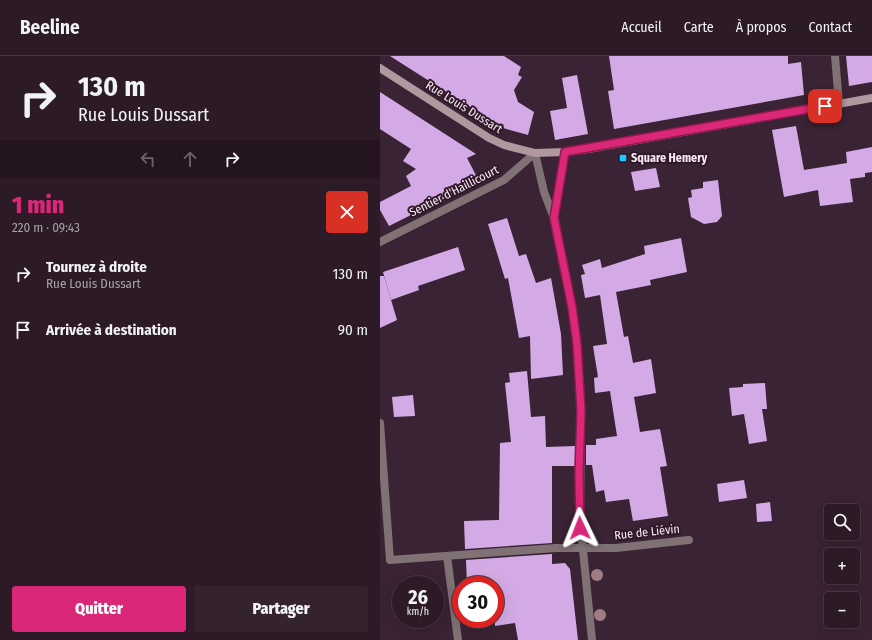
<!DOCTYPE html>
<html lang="fr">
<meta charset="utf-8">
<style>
body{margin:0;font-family:"Fira Sans Condensed",sans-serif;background:#34232f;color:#f1f3f6;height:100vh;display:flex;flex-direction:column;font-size:15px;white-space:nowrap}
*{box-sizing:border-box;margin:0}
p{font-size:13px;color:#a6a1a7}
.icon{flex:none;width:22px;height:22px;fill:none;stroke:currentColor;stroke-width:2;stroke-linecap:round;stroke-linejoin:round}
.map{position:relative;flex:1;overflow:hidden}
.panel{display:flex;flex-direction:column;background:#2c1a27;width:380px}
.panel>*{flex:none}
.banner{background:#2c1a27;color:#f1f3f6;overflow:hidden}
.controls{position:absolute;left:444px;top:448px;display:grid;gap:8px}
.controls a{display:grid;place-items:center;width:36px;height:36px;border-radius:4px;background:#2c1a27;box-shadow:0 4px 16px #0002,0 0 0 1px #483844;font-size:20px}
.speed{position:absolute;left:12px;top:520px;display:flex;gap:8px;font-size:20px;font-weight:700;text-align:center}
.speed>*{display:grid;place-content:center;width:52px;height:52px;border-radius:50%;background:#2c1a27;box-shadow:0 4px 16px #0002,0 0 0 1px #483844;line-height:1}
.speed small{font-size:10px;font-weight:400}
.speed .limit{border:6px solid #d22;background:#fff;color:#111}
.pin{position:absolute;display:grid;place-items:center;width:34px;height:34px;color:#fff;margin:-17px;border-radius:8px;box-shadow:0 2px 6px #0006}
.me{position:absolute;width:44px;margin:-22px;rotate:358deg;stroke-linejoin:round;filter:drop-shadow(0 0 3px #0008)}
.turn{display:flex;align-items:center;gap:14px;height:84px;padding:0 12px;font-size:18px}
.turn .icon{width:52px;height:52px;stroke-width:2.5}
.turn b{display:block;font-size:28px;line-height:34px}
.lanes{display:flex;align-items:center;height:38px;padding:0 12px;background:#0003;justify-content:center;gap:20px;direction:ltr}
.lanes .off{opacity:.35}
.round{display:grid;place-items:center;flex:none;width:42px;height:42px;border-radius:4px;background:#34232f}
.overview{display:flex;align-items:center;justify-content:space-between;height:68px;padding:0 12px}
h1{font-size:24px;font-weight:800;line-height:30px;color:#db2777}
.button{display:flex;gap:8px;margin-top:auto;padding:8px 12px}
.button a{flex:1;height:46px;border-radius:4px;background:#db2777;color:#fff;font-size:16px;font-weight:800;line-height:46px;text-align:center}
.button a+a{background:#34232f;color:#f1f3f6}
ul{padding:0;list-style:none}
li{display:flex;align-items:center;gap:12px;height:56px;padding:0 12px}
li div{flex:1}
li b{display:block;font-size:15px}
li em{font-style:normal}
header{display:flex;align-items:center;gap:24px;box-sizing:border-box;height:56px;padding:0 20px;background:#2c1a27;border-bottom:1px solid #483844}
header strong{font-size:19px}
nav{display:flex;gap:22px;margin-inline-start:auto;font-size:14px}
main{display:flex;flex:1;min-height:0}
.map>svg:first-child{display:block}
.building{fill:#d3aae5}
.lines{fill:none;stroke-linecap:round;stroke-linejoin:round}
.lane{stroke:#807175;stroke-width:8}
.street{stroke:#807175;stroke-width:8}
.secondary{stroke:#af989e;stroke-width:8}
.tree{fill:#9f7d83}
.route-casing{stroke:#8e194d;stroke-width:10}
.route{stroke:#db2777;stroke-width:7}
.poi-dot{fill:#18cafc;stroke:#301a2a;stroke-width:1.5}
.labels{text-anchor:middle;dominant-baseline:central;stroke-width:4;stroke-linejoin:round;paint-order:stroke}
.street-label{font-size:12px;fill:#f9eaf4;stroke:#301a2a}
.poi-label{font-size:12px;font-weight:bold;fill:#f9eaf4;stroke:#301a2a;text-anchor:start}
</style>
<header>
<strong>Beeline</strong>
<nav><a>Accueil</a><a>Carte</a><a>À propos</a><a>Contact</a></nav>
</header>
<main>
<section class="panel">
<div class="banner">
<div class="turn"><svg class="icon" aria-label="right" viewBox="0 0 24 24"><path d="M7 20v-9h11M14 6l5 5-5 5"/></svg><div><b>130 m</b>Rue Louis Dussart</div></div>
<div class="lanes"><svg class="icon off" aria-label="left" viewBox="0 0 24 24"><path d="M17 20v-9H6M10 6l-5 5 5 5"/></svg><svg class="icon off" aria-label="ahead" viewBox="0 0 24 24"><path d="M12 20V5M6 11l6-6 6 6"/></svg><svg class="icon" aria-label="right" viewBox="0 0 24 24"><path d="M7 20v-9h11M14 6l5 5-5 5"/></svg></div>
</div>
<div class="overview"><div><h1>1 min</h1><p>220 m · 09:43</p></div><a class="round" style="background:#d93025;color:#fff"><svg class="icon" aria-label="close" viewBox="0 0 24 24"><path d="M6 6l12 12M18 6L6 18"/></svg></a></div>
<ul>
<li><svg class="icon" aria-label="right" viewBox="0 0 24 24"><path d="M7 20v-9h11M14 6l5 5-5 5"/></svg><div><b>Tournez à droite</b><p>Rue Louis Dussart</p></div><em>130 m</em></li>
<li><svg class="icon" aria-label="arrive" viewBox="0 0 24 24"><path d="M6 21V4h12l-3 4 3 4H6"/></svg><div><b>Arrivée à destination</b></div><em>90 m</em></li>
</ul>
<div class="button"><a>Quitter</a><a>Partager</a></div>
</section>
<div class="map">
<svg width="492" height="584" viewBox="0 0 492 584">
<rect width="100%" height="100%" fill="#3a2334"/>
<g class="building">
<polygon points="10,0 124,0 141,11 138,19 142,21 134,34 138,46 154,56 148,79 123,72"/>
<polygon points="229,0 408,0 408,8 421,6 424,39 234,73 228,35 234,34"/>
<polygon points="466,0 492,0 492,26 469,30"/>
<polygon points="197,19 208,78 175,84 170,55 187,52 182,22"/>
<polygon points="0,36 96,98 87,102 99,125 9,170 0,154 0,146 31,130 26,120 36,113 23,105 31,93 0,73"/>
<polygon points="416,70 424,114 467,107 466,96 492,91 492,116 485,117 485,121 470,123 473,146 440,150 438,134 404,141 392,74"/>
<polygon points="276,112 280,131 255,135 251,116"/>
<polygon points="338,124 342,160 337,166 324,168 311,161 308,142 312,141 311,134 323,132 323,126"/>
<polygon points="127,162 139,200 146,198 156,227 171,222 181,278 183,319 151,323 150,280 139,282 128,222 125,223 108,168"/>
<polygon points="301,182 307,216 270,224 271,229 236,236 244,281 248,280 253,307 271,303 276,337 254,341 260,376 280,373 287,410 280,411 288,460 253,465 249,443 226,446 224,434 216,436 212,409 206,409 206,389 216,389 216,383 237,380 230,335 215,337 214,322 218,321 213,290 227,288 220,239 205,242 201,219 205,218 202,209 220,203 222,212 265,198 264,190"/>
<polygon points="78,191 85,214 38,230 39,234 11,244 3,216"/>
<polygon points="0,220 4,220 17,264 0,272"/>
<polygon points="147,315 151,361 165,360 166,391 195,390 195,410 172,410 172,487 85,493 84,465 119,464 120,387 131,386 125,327 130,326 129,317"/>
<polygon points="385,327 387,353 382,353 387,385 369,388 364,358 352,360 349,332 363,331 363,328"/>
<polygon points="33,339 35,360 14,361 12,341"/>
<polygon points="364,424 367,442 339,446 337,428"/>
<polygon points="390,446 392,465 377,466 376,448"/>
<polygon points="172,498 172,508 185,507 190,513 198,584 138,584 135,567 115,570 115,529 87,529 86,504"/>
</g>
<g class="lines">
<polyline class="lane" points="202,492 236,492 309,484"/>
<g class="street">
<polyline points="455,0 459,48"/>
<polyline points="174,161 185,96"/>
<polyline points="0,186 124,124 155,97 164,136 174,162 192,251 197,288 201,355 200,464 212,584"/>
<polyline points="0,367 10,504 176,492 202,492"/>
<polyline points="67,500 78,584"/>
</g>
<polyline class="secondary" points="0,12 109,82 124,89 155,97 185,96 208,93 492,42"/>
</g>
<g class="tree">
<circle cx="217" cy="519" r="6"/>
<circle cx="220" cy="559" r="6"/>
</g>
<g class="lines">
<g class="route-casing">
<polyline id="route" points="200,472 199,417 201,355 197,288 192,251 174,162 185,96 445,50"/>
</g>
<use href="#route" class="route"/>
</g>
<rect class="poi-dot" x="239" y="98" width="8" height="8" rx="2"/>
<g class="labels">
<g class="street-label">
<text transform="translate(84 51) rotate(32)">Rue Louis Dussart</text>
<text transform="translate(74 135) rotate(-27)">Sentier d'Haillicourt</text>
<text transform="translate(267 476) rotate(-6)">Rue de Liévin</text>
</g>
<g class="poi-label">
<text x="251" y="102">Square Hemery</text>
</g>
</g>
</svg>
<div class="controls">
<a><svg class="icon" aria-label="search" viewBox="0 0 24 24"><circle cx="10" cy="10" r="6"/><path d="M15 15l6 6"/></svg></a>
<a>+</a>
<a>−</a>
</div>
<div class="speed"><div>26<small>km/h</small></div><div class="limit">30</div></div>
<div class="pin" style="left:445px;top:50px;background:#d93025"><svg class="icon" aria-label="arrive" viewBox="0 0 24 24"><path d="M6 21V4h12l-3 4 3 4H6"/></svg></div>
<svg class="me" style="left:200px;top:472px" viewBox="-20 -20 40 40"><path d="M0-17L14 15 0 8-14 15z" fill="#db2777" stroke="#fff" stroke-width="4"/></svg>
</div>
</main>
